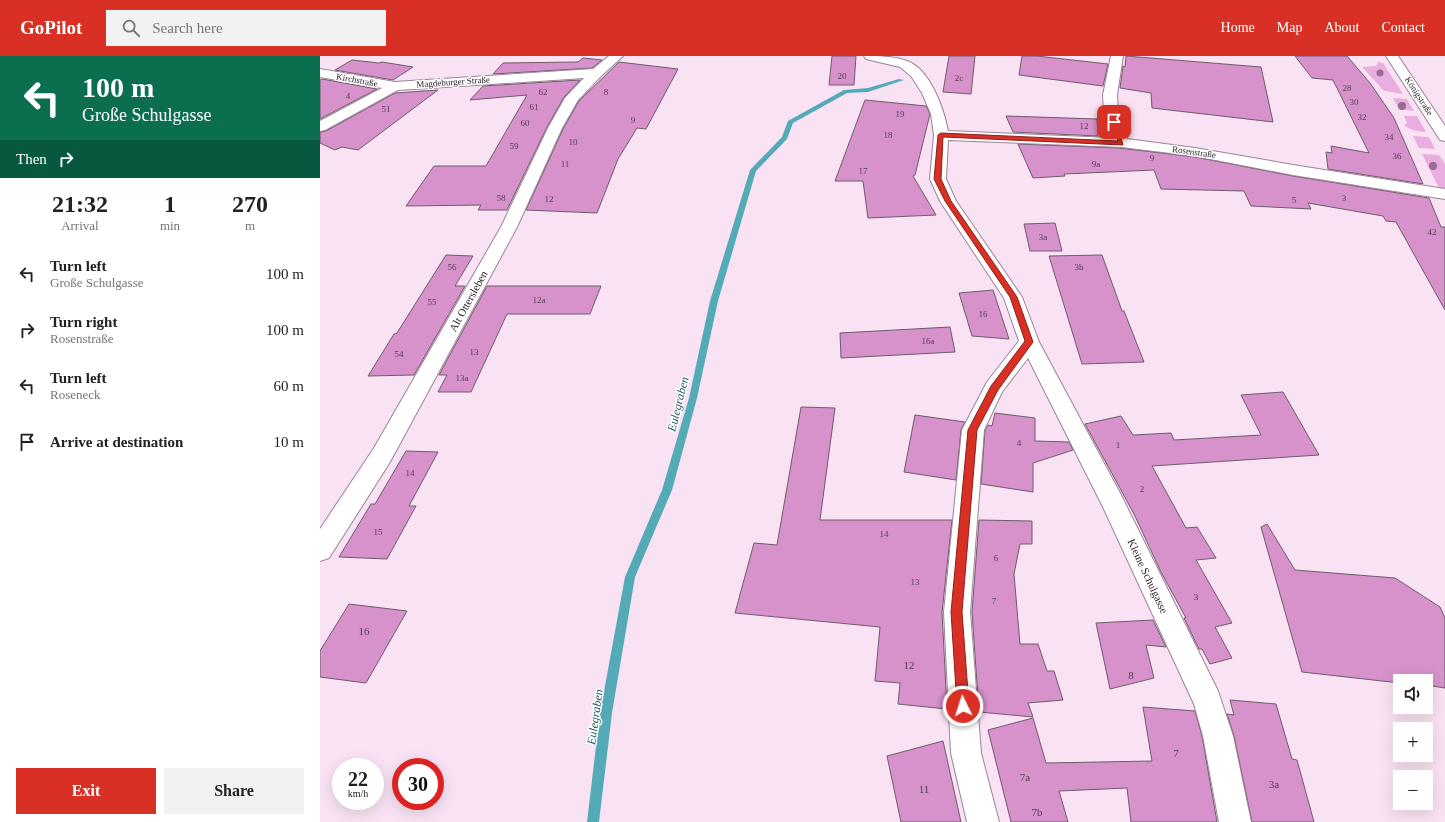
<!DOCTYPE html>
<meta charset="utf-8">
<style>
body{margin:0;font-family:Georgia,serif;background:#f2f2f2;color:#202124;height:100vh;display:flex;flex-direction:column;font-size:15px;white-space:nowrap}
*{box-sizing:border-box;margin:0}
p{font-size:13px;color:#757577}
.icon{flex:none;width:22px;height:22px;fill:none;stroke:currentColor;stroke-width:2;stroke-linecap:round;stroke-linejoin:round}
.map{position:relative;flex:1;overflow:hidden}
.details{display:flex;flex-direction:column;background:#fff;width:320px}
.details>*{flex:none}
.hud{background:#0b6e4f;color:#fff;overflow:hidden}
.controls{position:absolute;left:1073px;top:618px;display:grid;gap:8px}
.controls a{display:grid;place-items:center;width:40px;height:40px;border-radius:0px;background:#fff;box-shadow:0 4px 16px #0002;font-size:20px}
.speed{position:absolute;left:12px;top:702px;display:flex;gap:8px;font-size:20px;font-weight:700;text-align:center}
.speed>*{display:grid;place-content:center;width:52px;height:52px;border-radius:50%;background:#fff;box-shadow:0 4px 16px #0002;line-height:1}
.speed small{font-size:10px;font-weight:400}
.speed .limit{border:6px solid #d22;background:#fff;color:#111}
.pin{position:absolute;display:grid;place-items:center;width:34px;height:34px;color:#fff;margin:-17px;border-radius:8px;box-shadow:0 2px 6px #0006}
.me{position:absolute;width:44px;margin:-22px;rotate:356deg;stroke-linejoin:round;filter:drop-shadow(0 0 3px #0008)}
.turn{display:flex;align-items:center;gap:14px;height:84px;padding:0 16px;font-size:18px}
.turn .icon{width:52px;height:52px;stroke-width:2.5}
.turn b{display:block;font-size:28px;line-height:34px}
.then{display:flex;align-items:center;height:38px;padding:0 16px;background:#0003;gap:8px;font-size:15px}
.eta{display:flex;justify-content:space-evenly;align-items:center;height:68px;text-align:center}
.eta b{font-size:24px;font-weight:700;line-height:28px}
.primary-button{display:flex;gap:8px;margin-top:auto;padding:8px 16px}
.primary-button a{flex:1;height:46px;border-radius:0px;background:#d93025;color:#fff;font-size:16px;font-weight:700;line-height:46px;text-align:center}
.primary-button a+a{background:#f2f2f2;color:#202124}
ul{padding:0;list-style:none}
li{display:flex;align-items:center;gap:12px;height:56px;padding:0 16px}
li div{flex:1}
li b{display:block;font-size:15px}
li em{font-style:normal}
header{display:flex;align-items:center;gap:24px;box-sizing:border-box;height:56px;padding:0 20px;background:#d93025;color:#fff}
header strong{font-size:19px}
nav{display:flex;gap:22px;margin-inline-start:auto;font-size:14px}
.search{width:280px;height:36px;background:#f2f2f2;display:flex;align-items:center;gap:10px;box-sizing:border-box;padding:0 14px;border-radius:0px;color:#757577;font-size:15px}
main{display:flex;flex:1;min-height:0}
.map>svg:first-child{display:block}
.green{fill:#e9aedf}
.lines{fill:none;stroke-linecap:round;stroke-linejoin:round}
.stream{fill:#55aab8;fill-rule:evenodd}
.building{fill:#d791cb;stroke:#6e5c6b}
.minor-casing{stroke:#998595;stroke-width:2}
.tertiary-casing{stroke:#998595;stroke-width:2}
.minor{fill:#fff;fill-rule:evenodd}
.tertiary{fill:#fff;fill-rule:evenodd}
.tree{fill:#976b92}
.route{fill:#d93025;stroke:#8d1f18}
.labels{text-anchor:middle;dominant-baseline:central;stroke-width:3;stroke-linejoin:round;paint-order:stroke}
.number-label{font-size:9px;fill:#553e52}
.far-street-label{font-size:9px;fill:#2a2229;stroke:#fff}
.street-label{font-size:11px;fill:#2a2229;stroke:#fff}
.near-number-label{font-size:11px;fill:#553e52}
.water-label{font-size:12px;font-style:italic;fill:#255a62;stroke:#fff}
</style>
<header>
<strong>GoPilot</strong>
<div class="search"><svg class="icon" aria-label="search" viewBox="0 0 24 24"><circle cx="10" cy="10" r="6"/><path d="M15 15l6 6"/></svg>Search here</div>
<nav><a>Home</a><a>Map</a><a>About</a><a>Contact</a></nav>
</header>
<main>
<section class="details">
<div class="hud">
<div class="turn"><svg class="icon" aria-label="left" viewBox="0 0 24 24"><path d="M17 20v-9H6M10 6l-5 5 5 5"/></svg><div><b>100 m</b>Große Schulgasse</div></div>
<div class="then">Then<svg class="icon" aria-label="right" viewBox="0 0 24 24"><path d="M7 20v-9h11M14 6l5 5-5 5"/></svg></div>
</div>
<div class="eta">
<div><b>21:32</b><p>Arrival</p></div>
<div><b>1</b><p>min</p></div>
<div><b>270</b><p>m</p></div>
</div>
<ul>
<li><svg class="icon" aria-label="left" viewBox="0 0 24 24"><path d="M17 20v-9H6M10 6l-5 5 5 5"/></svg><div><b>Turn left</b><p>Große Schulgasse</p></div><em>100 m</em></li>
<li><svg class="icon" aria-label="right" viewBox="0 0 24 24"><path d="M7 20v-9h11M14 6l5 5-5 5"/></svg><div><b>Turn right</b><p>Rosenstraße</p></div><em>100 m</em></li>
<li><svg class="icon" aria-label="left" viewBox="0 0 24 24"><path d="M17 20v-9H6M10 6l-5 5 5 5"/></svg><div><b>Turn left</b><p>Roseneck</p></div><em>60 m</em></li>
<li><svg class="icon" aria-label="arrive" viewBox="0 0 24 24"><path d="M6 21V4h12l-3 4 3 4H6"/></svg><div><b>Arrive at destination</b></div><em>10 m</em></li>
</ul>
<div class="primary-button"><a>Exit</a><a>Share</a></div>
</section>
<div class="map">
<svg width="1125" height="766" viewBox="0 0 1125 766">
<rect width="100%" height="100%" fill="#f8e2f3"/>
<g class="green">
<polygon points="1058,6 1063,7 1083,38 1064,35 1042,11 1056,10"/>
<polygon points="1073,42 1087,43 1094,55 1079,53"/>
<path d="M1084 60H1097L1106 76C1098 75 1091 75 1084 69L1087 67Z"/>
<polygon points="1093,80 1109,81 1115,93 1099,92"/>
<polygon points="1102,98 1119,99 1125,108 1125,132 1119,132"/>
</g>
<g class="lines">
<polygon class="stream" points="579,23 584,24 548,36 527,37 473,67 467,83 436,115 398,245 377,342 352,434 315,521 292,657 279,766 267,766 280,657 305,521 342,434 369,342 390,245 430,114 462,81 468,65 524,34 548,32"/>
</g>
<g class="building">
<polygon points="512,0 536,0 534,29 509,29"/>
<polygon points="629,0 655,0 651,38 623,36"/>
<polygon points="702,0 717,0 788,8 783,30 699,19"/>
<polygon points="806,0 941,11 953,66 832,52 831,37 800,32 803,10 805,11"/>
<polygon points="975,0 1027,0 1050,27 1074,62 1103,128 1008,113 1006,96 1012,97 1011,90 1049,97 1013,24 992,22"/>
<polygon points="263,2 282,4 272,12 173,18 183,7 258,6"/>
<polygon points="32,4 59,7 62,6 93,11 73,24 15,14"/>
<polygon points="299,6 358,13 326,73 317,72 298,103 277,157 206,154 243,73 259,45"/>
<polygon points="2,23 57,33 0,63 0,24"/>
<polygon points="260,24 244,41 227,71 187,154 158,154 161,149 86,150 114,110 166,110 207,39 150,44 163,30"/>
<polygon points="118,34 38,94 22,91 15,94 0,87 0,76 6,75 75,37"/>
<polygon points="545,44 606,50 610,58 595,119 593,120 616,159 548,162 543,125 515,125"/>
<polygon points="686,60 777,63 778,80 693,76"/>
<polygon points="698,88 799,92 875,101 973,120 1109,142 1121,171 1125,171 1125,254 1076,166 1066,165 1063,160 988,147 991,153 931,150 924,135 841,133 834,114 744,118 745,120 713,122"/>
<polygon points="735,167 742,195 710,195 704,168"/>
<polygon points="126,199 153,200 135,230 145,230 94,319 48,320 74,278 77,277"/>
<polygon points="782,199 802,255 804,255 824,306 762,308 729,200"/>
<polygon points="167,230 281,230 270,258 187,258 151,336 118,336 127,319 119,319"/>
<polygon points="673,234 689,283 652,280 639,237"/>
<polygon points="630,271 635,296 521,302 520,277"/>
<polygon points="963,336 999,399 832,410 866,472 877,471 896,502 876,504 912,567 895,571 912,602 890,608 882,593 879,593 864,562 866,562 841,516 814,458 765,368 801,360 813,379 851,377 854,384 941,379 921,339"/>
<polygon points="481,351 515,352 500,464 632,464 622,556 627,653 578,648 580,627 555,625 560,571 415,557 434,487 457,489"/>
<polygon points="675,357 715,362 715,385 749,386 753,394 713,407 713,436 661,428 665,374 668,369 672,370"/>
<polygon points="595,359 645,366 641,374 636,424 584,416"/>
<polygon points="86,395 118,396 89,450 96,450 67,503 19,501 51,448 55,448"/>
<polygon points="659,464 712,465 712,488 700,488 694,518 700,588 718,588 727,615 734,615 743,644 708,647 713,661 659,656 652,556"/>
<polygon points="947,468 975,514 1075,522 1120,551 1125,562 1125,632 1106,629 1106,625 1080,625 1080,627 982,616 941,471"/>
<polygon points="29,548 87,555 46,627 0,621 0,595"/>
<polygon points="833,564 846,591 826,589 834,622 790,633 776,567"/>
<polygon points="910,644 956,648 972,703 977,704 994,766 932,766 914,680 907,658 914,659"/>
<polygon points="823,651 875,655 882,680 897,766 811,766 807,732 739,735 748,766 691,766 668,674 713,662 726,707 832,705"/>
<polygon points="623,685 641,766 581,766 567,700"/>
</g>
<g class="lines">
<g class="minor-casing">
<g id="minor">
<polygon points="289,0 303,0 281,20 258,44 242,72 197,171 70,406 9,502 0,505 0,473 54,392 181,171 228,72 245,42 264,22 78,34 5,74 0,75 0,65 62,32 0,21 0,13 75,26 273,13"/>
<path d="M544 0C558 0 573 0 587 5 610 13 624 53 628 75L792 82 784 56 783 39 791 0H803L797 39 798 56 807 83 875 92 973 109 1125 133V143L973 119 875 100 801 91 628 84 626 123 636 145 702 241 719 286 801 439 898 635 913 680 931 766H899L883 680 874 648 783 451 708 302 682 336 664 374 650 556 661 697 679 766H647L631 697 624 556 642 374 667 326 699 285 684 242 620 145 610 123 614 79 611 58 602 37 591 20 580 11 546 3Z"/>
</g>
</g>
<g class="tertiary-casing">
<polygon id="tertiary" points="1066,0 1078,0 1125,70 1125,85 1120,84"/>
</g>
<use href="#minor" class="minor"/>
<use href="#tertiary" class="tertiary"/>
</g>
<g class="tree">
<circle cx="1060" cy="17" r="3.5"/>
<circle cx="1082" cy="50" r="4"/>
<circle cx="1113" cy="110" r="4"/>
</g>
<polygon class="route" points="794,64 797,66 803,89 623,81 621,123 631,145 697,241 713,286 678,334 657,374 642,556 649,650 647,654 643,656 639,654 637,650 631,556 648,374 671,330 705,285 690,241 625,145 614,123 618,79 621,77 798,85 791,66"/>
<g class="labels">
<g class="number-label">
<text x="522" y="20">20</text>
<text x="639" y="22">2c</text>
<text x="1027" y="32">28</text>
<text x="223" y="36">62</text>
<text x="286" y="36">8</text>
<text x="28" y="40">4</text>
<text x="1034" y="46">30</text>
<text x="214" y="51">61</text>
<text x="66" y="53">51</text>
<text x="580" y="58">19</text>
<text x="1042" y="61">32</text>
<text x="313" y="64">9</text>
<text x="205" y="67">60</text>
<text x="764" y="70">12</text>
<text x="568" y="79">18</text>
<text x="1069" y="81">34</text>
<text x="253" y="86">10</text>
<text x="194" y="90">59</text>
<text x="1077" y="100">36</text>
<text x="832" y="102">9</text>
<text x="245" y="108">11</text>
<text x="776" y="108">9a</text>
<text x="543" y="115">17</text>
<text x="181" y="142">58</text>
<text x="1024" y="142">3</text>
<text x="229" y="143">12</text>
<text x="974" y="144">5</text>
<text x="1112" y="176">42</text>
<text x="723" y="181">3a</text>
<text x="132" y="211">56</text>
<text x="759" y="211">3b</text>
<text x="219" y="244">12a</text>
<text x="112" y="246">55</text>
<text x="663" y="258">16</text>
<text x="608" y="285">16a</text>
<text x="154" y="296">13</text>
<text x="79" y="298">54</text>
<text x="142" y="322">13a</text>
<text x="699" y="387">4</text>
<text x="798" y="389">1</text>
<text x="90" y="417">14</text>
<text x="822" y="433">2</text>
<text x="58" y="476">15</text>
<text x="564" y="478">14</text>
<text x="676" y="502">6</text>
<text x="595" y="526">13</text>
<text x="876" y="541">3</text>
<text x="674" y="545">7</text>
</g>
<g class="far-street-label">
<text transform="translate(37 24) rotate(10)">Kirchstraße</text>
<text transform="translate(133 26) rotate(-4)">Magdeburger Straße</text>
<text transform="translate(1099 40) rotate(57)">Königstraße</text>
<text transform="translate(874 96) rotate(8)">Rosenstraße</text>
</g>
<g class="street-label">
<text transform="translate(148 245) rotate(-61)">Alt Ottersleben</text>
<text transform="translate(828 520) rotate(65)">Kleine Schulgasse</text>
</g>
<g class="near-number-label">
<text x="44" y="575">16</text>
<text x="589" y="609">12</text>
<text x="811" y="619">8</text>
<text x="856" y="697">7</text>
<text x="705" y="721">7a</text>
<text x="954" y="728">3a</text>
<text x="604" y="733">11</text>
<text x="717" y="756">7b</text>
</g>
<g class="water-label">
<text transform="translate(358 348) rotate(-76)">Eulegraben</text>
<text transform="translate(275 661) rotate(-82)">Eulegraben</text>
</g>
</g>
</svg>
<div class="controls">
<a><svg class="icon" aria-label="sound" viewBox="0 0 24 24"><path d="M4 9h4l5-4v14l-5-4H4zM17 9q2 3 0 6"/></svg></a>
<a>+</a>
<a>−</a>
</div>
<div class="speed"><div>22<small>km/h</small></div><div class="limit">30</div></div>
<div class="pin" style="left:794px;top:66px;background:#d93025"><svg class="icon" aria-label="arrive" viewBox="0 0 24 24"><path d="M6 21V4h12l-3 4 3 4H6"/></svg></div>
<svg class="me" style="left:643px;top:650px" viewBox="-20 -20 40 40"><circle r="17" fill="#d93025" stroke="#fff" stroke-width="3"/><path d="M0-11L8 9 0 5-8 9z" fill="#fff"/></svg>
</div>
</main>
